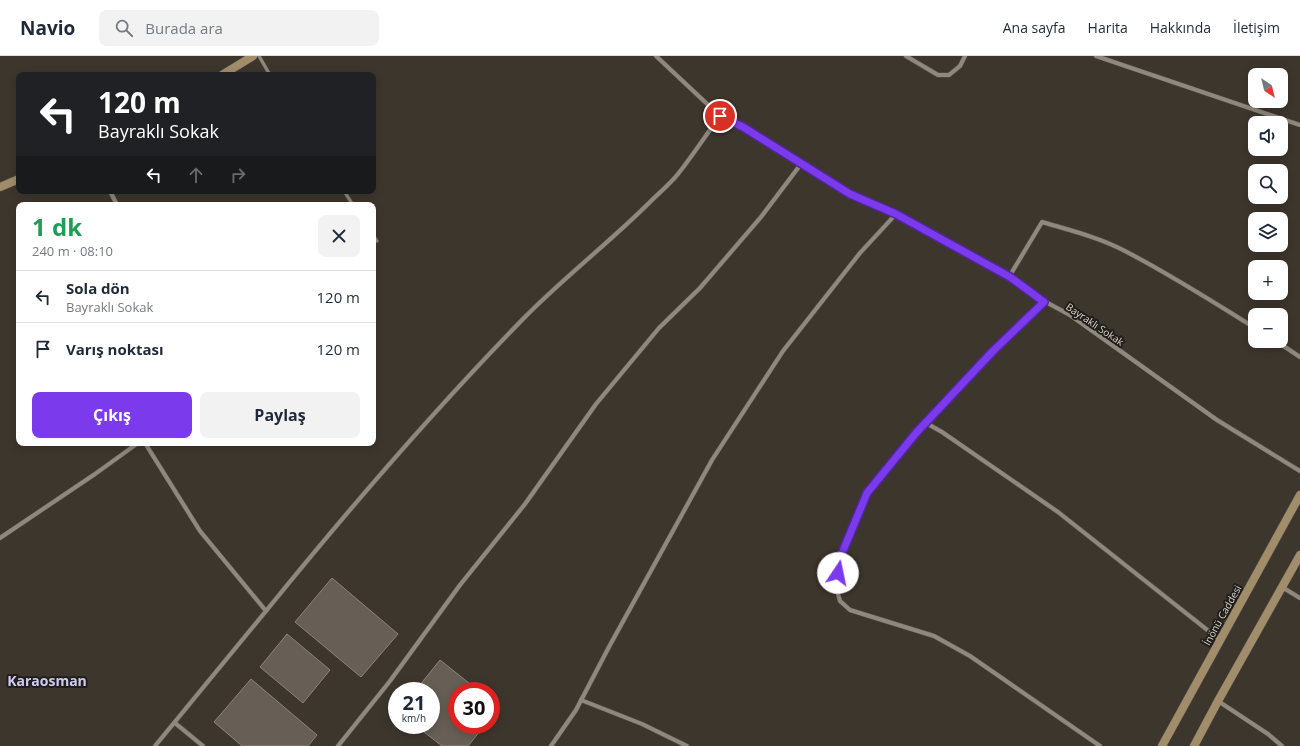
<!DOCTYPE html>
<html lang="tr">
<meta charset="utf-8">
<style>
body{margin:0;font-family:"Open Sans",sans-serif;background:#f2f2f3;color:#1f2937;height:100vh;display:flex;flex-direction:column;font-size:15px;white-space:nowrap}
*{box-sizing:border-box;margin:0}
p{font-size:13px;color:#747a83}
.icon{flex:none;width:22px;height:22px;fill:none;stroke:currentColor;stroke-width:2;stroke-linecap:round;stroke-linejoin:round}
.map{position:relative;flex:1;overflow:hidden}
.drawer{position:absolute;left:16px;top:146px;width:360px;height:244px;display:flex;flex-direction:column;background:#fff;border-radius:8px;box-shadow:0 2px 10px #0003}
.drawer>*{flex:none}
.banner{position:absolute;left:16px;top:16px;width:360px;height:122px;border-radius:8px;box-shadow:0 2px 10px #0003;background:#202124;color:#fff;overflow:hidden}
.needle{width:26px;rotate:145deg}
.buttons{position:absolute;left:1248px;top:12px;display:grid;gap:8px}
.buttons a{display:grid;place-items:center;width:40px;height:40px;border-radius:8px;background:#fff;box-shadow:0 2px 10px #0003;font-size:20px}
.speed{position:absolute;left:388px;top:626px;display:flex;gap:8px;font-size:20px;font-weight:700;text-align:center}
.speed>*{display:grid;place-content:center;width:52px;height:52px;border-radius:50%;background:#fff;box-shadow:0 2px 10px #0003;line-height:1}
.speed small{font-size:10px;font-weight:400}
.speed .limit{border:6px solid #d22;background:#fff;color:#111}
.pin{position:absolute;display:grid;place-items:center;width:34px;height:34px;color:#fff;margin:-17px;border:2px solid #fff;border-radius:50%;box-shadow:0 1px 4px #0007}
.me{position:absolute;width:44px;margin:-22px;rotate:11deg;stroke-linejoin:round;filter:drop-shadow(0 0 3px #0008)}
.turn{display:flex;align-items:center;gap:14px;height:84px;padding:0 16px;font-size:18px}
.turn .icon{width:52px;height:52px;stroke-width:2.5}
.turn b{display:block;font-size:28px;line-height:34px}
.lanes{display:flex;align-items:center;height:38px;padding:0 16px;background:#0003;justify-content:center;gap:20px;direction:ltr}
.lanes .off{opacity:.35}
.round{display:grid;place-items:center;flex:none;width:42px;height:42px;border-radius:8px;background:#f2f2f3}
.summary{display:flex;align-items:center;justify-content:space-between;height:68px;padding:0 16px}
h1{font-size:24px;font-weight:700;line-height:30px;color:#1e9e55}
.primary-button{display:flex;gap:8px;margin-top:auto;padding:8px 16px}
.primary-button a{flex:1;height:46px;border-radius:8px;background:#7c3aed;color:#fff;font-size:16px;font-weight:700;line-height:46px;text-align:center}
.primary-button a+a{background:#f2f2f3;color:#1f2937}
ul{padding:0;list-style:none}
li{display:flex;align-items:center;gap:12px;height:52px;padding:0 16px;border-top:1px solid #e0e1e3}
li div{flex:1}
li b{display:block;font-size:15px}
li em{font-style:normal}
header{display:flex;align-items:center;gap:24px;box-sizing:border-box;height:56px;padding:0 20px;background:#fff;border-bottom:1px solid #e0e1e3}
header strong{font-size:19px}
nav{display:flex;gap:22px;margin-inline-start:auto;font-size:14px}
.search{width:280px;height:36px;background:#f2f2f3;display:flex;align-items:center;gap:10px;box-sizing:border-box;padding:0 14px;border-radius:8px;color:#747a83;font-size:15px}
.map>svg:first-child{display:block}
.building{fill:#675f55;stroke:#8c8479}
.lines{fill:none;stroke-linecap:round;stroke-linejoin:round}
.lane-casing{stroke:#5a554d;stroke-width:4}
.street-casing{stroke:#5a554d;stroke-width:5}
.secondary-casing{stroke:#5a554d;stroke-width:9}
.lane{stroke:#8f887d;stroke-width:3}
.street{stroke:#8f887d;stroke-width:4}
.secondary{stroke:#a28d6b;stroke-width:8}
.route-casing{stroke:#51269a;stroke-width:10}
.route{stroke:#7c3aed;stroke-width:7}
.labels{text-anchor:middle;dominant-baseline:central;stroke-width:4;stroke-linejoin:round;paint-order:stroke}
.street-label{font-size:10px;fill:#d9d4cf;stroke:#211e1a}
.district-label{font-size:14px;font-weight:bold;fill:#d0cbf6;stroke:#211e1a}
</style>
<header>
<strong>Navio</strong>
<div class="search"><svg class="icon" aria-label="search" viewBox="0 0 24 24"><circle cx="10" cy="10" r="6"/><path d="M15 15l6 6"/></svg>Burada ara</div>
<nav><a>Ana sayfa</a><a>Harita</a><a>Hakkında</a><a>İletişim</a></nav>
</header>
<div class="map">
<svg width="1300" height="690" viewBox="0 0 1300 690">
<rect width="100%" height="100%" fill="#3d362d"/>
<g class="building">
<polygon points="332,522 398,578 361,621 295,566"/>
<polygon points="287,578 330,614 303,647 260,611"/>
<polygon points="440,604 479,635 457,635 457,669 485,669 468,690 442,690 415,669 431,669 431,635 415,635"/>
<polygon points="251,623 317,679 308,690 242,690 214,666"/>
<polygon points="491,644 499,651 491,662"/>
</g>
<g class="lines">
<g class="lane-casing">
<g id="lane">
<polyline points="259,0 270,19"/>
<polyline points="344,135 353,149"/>
<polyline points="373,179 377,185"/>
</g>
</g>
<g class="street-casing">
<g id="street">
<polyline points="656,0 720,60 743,71 849,138 896,158 1009,221 1044,245 1070,259 1217,364 1300,415"/>
<polyline points="906,0 938,19 949,19 960,10 965,0"/>
<polyline points="1096,0 1300,69"/>
<polyline points="110,135 117,149"/>
<path d="M1009 221 1042 166C1069 174 1098 181 1123 194 1168 217 1212 245 1255 272"/>
<polyline points="1044,245 993,295 916,377 867,437 840,502 836,531 840,545 850,554 934,580 970,600 1100,690"/>
<polyline points="1276,285 1300,301"/>
<polyline points="926,367 942,376 1058,456 1220,584"/>
<polyline points="145,387 200,475 266,555 155,690"/>
<polyline points="0,482 95,418 138,387"/>
<polyline points="1282,531 1300,542"/>
<path d="M266 555C348 454 432 356 523 263 563 222 609 187 650 146 659 137 670 128 678 118 693 99 706 79 720 60"/>
<polyline points="581,644 642,668 687,690"/>
<polyline points="1218,645 1268,678 1282,690"/>
<polyline points="175,667 203,690"/>
<polyline points="338,690 390,625 460,529 525,448 596,348 659,272 700,232 761,161 801,108"/>
<polyline points="551,690 576,654 610,589 712,404 783,295 860,197 896,158"/>
</g>
</g>
<g class="secondary-casing">
<g id="secondary">
<polyline points="222,19 253,0"/>
<polyline points="0,131 19,123"/>
<polyline points="1162,690 1300,439"/>
<polyline points="1194,690 1218,645 1300,499"/>
</g>
</g>
<use href="#lane" class="lane"/>
<use href="#street" class="street"/>
<use href="#secondary" class="secondary"/>
</g>
<g class="lines">
<g class="route-casing">
<polyline id="route" points="720,60 743,71 850,138 896,158 1010,221 1044,246 993,295 916,377 867,437 840,502 838,517"/>
</g>
<use href="#route" class="route"/>
</g>
<g class="labels">
<g class="street-label">
<text transform="translate(1095 268) rotate(34)">Bayraklı Sokak</text>
<text transform="translate(1222 559) rotate(-61)">İnönü Caddesi</text>
</g>
<g class="district-label">
<text x="47" y="624">Karaosman</text>
</g>
</g>
</svg>
<div class="buttons">
<a><svg class="needle" viewBox="-14 -14 28 28"><path d="M0-13l5 13h-10z" fill="#e53935"/><path d="M0 13l5-13h-10z" fill="#747a83"/></svg></a>
<a><svg class="icon" aria-label="sound" viewBox="0 0 24 24"><path d="M4 9h4l5-4v14l-5-4H4zM17 9q2 3 0 6"/></svg></a>
<a><svg class="icon" aria-label="search" viewBox="0 0 24 24"><circle cx="10" cy="10" r="6"/><path d="M15 15l6 6"/></svg></a>
<a><svg class="icon" aria-label="layers" viewBox="0 0 24 24"><path d="M12 4l9 5-9 5-9-5zM3 14l9 5 9-5"/></svg></a>
<a>+</a>
<a>−</a>
</div>
<div class="speed"><div>21<small>km/h</small></div><div class="limit">30</div></div>
<div class="pin" style="left:720px;top:60px;background:#d93025"><svg class="icon" aria-label="arrive" viewBox="0 0 24 24"><path d="M6 21V4h12l-3 4 3 4H6"/></svg></div>
<svg class="me" style="left:838px;top:517px" viewBox="-20 -20 40 40"><circle r="19" fill="#fff"/><path d="M0-13L10 11 0 6-10 11z" fill="#7c3aed"/></svg>
<div class="banner">
<div class="turn"><svg class="icon" aria-label="left" viewBox="0 0 24 24"><path d="M17 20v-9H6M10 6l-5 5 5 5"/></svg><div><b>120 m</b>Bayraklı Sokak</div></div>
<div class="lanes"><svg class="icon" aria-label="left" viewBox="0 0 24 24"><path d="M17 20v-9H6M10 6l-5 5 5 5"/></svg><svg class="icon off" aria-label="ahead" viewBox="0 0 24 24"><path d="M12 20V5M6 11l6-6 6 6"/></svg><svg class="icon off" aria-label="right" viewBox="0 0 24 24"><path d="M7 20v-9h11M14 6l5 5-5 5"/></svg></div>
</div>
<section class="drawer">
<div class="summary"><div><h1>1 dk</h1><p>240 m · 08:10</p></div><a class="round"><svg class="icon" aria-label="close" viewBox="0 0 24 24"><path d="M6 6l12 12M18 6L6 18"/></svg></a></div>
<ul>
<li><svg class="icon" aria-label="left" viewBox="0 0 24 24"><path d="M17 20v-9H6M10 6l-5 5 5 5"/></svg><div><b>Sola dön</b><p>Bayraklı Sokak</p></div><em>120 m</em></li>
<li><svg class="icon" aria-label="arrive" viewBox="0 0 24 24"><path d="M6 21V4h12l-3 4 3 4H6"/></svg><div><b>Varış noktası</b></div><em>120 m</em></li>
</ul>
<div class="primary-button"><a>Çıkış</a><a>Paylaş</a></div>
</section>
</div>
